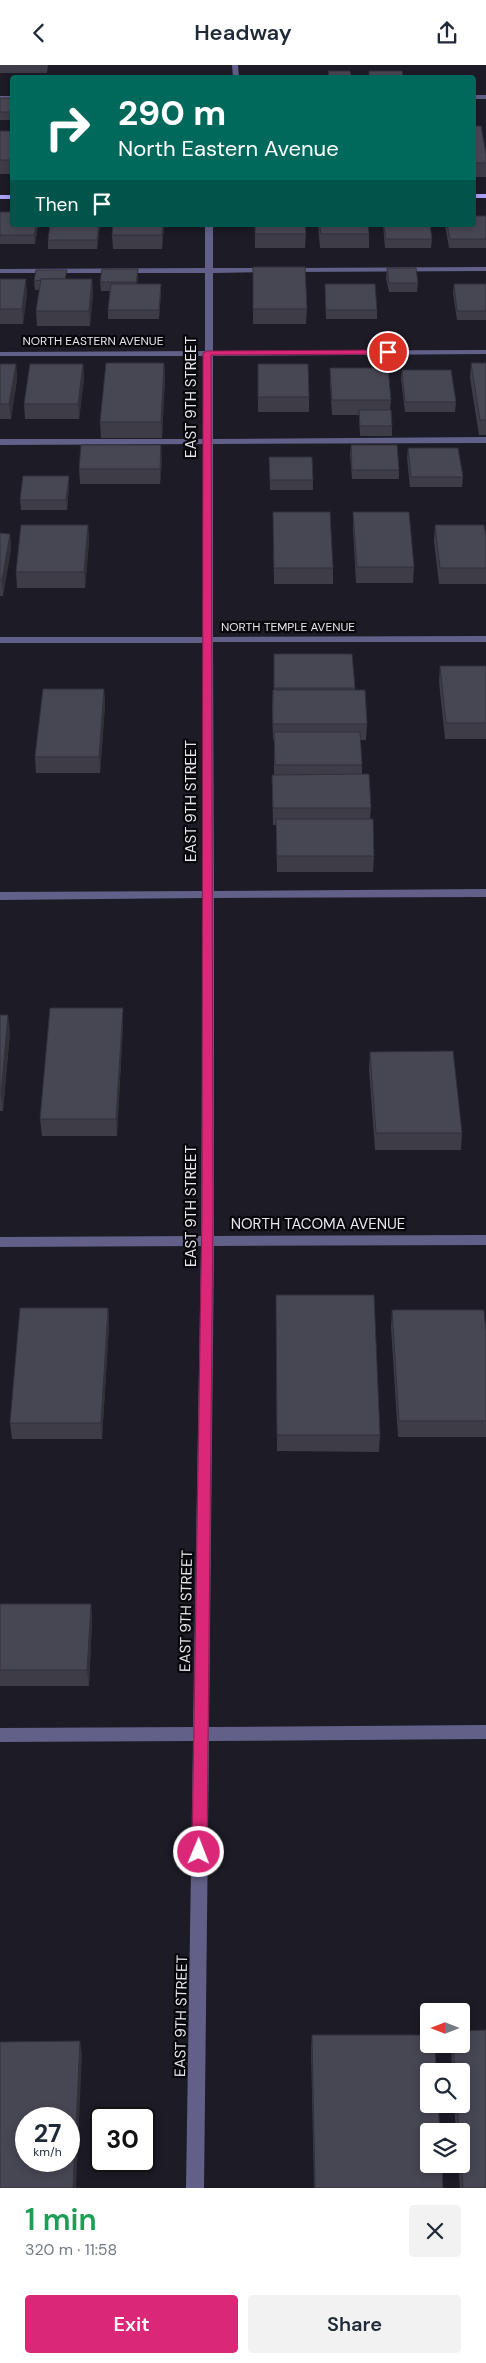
<!DOCTYPE html>
<meta charset="utf-8">
<style>
body{margin:0;font-family:"DM Sans",sans-serif;background:#f2f2f3;color:#1f2937;height:100vh;display:flex;flex-direction:column;font-size:19px;white-space:nowrap}
*{box-sizing:border-box;margin:0}
p{font-size:16px;color:#747a83}
.icon{flex:none;width:28px;height:28px;fill:none;stroke:currentColor;stroke-width:2;stroke-linecap:round;stroke-linejoin:round}
.map{position:relative;height:2123px;overflow:hidden}
.panel{display:flex;flex-direction:column;background:#fff;flex:1}
.panel>*{flex:none}
.top-card{position:absolute;left:10px;top:10px;width:466px;height:152px;border-radius:5px;box-shadow:0 2px 8px #0003;background:#00695c;color:#fff;overflow:hidden}
.needle{width:32px;rotate:270deg}
.controls{position:absolute;left:420px;top:1938px;display:grid;gap:10px}
.controls a{display:grid;place-items:center;width:50px;height:50px;border-radius:5px;background:#fff;box-shadow:0 2px 8px #0003;font-size:25px}
.speed{position:absolute;left:15px;top:2042px;display:flex;gap:10px;font-size:25px;font-weight:700;text-align:center}
.speed>*{display:grid;place-content:center;width:65px;height:65px;border-radius:50%;background:#fff;box-shadow:0 2px 8px #0003;line-height:1}
.speed small{font-size:12px;font-weight:400}
.speed .limit{border:2px solid #111;border-radius:8px;background:#fff;color:#111}
.pin{position:absolute;display:grid;place-items:center;width:42px;height:42px;color:#fff;margin:-21px;border:2px solid #fff;border-radius:50%;box-shadow:0 1px 5px #0007}
.me{position:absolute;width:55px;margin:-28px;rotate:1deg;stroke-linejoin:round;filter:drop-shadow(0 0 4px #0008)}
.turn{display:flex;align-items:center;gap:18px;height:105px;padding:0 25px;font-size:22px}
.turn .icon{width:65px;height:65px;stroke-width:2.5}
.turn b{display:block;font-size:35px;line-height:42px}
.then{display:flex;align-items:center;height:48px;padding:0 25px;background:#0003;gap:10px;font-size:19px}
.round{display:grid;place-items:center;flex:none;width:52px;height:52px;border-radius:5px;background:#f2f2f3}
.overview{display:flex;align-items:center;justify-content:space-between;height:85px;padding:0 25px}
h1{font-size:30px;font-weight:600;line-height:38px;color:#1e9e55}
.button{display:flex;gap:10px;margin-top:auto;padding:10px 25px}
.button a{flex:1;height:58px;border-radius:5px;background:#db2777;color:#fff;font-size:20px;font-weight:600;line-height:58px;text-align:center}
.button a+a{background:#f2f2f3;color:#1f2937}
header{display:flex;justify-content:space-between;align-items:center;height:65px;padding:0 25px;background:#fff;font-size:22px;font-weight:600}
.map>svg:first-child{display:block}
.lines{fill:none;stroke-linecap:round;stroke-linejoin:round}
.minor{fill:#626088;fill-rule:evenodd}
.major{fill:#aaa3f7;fill-rule:evenodd}
.wall{fill:#3d3c47}
.shaded-wall{fill:#32313a}
.building{fill:#474653;stroke:#32313a;fill-rule:evenodd}
.route{fill:#db2777;stroke:#8e194d}
.labels{text-anchor:middle;dominant-baseline:central;stroke-width:4.5;stroke-linejoin:round;paint-order:stroke}
.far-street-label{font-size:12px;fill:#e7e7ef;stroke:#07070b}
.street-label{font-size:15px;fill:#e7e7ef;stroke:#07070b}
</style>
<header><svg class="icon" aria-label="back" viewBox="0 0 24 24"><path d="M15 5l-7 7 7 7"/></svg>Headway<svg class="icon" aria-label="share" viewBox="0 0 24 24"><path d="M12 15V3M7 8l5-5 5 5M5 13v7h14v-7"/></svg></header>
<div class="map">
<svg width="486" height="2123" viewBox="0 0 486 2123">
<rect width="100%" height="100%" fill="#1c1b26"/>
<g class="lines">
<g class="minor">
<polygon points="232,0 238,0 239,12 233,12"/>
<rect x="474" y="30" width="12" height="4"/>
<rect x="0" y="31" width="12" height="4"/>
<polygon points="205,160 213,160 213,203 270,203 274,205 270,207 213,208 213,286 486,285 486,289 213,291 213,374 486,372 486,378 213,379 213,572 486,571 486,577 213,577 214,826 486,824 486,832 214,833 214,1171 486,1170 486,1180 214,1181 209,1662 486,1660 486,1674 209,1676 204,2123 186,2123 193,1676 0,1677 0,1663 193,1662 201,1181 0,1182 0,1172 201,1171 203,833 0,835 0,827 203,826 204,578 0,578 0,572 204,572 204,379 0,380 0,374 204,374 205,291 0,291 0,287 205,286 205,208 0,208 0,204 205,203"/>
<polygon points="486,202 486,206 290,207 286,205 290,203"/>
</g>
<g class="major">
<rect x="474" y="129" width="12" height="4"/>
<rect x="0" y="130" width="12" height="4"/>
</g>
</g>
<g class="wall">
<polygon points="0,0 48,0 47,8 0,8"/>
<rect x="0" y="33" width="12" height="22"/>
<polygon points="474,61 486,89 486,112 474,112"/>
<rect x="0" y="66" width="12" height="43"/>
<polygon points="0,147 38,160 35,179 0,179"/>
<polygon points="486,151 486,183 449,183 445,160 474,160"/>
<polygon points="50,160 100,160 97,184 48,184 48,175"/>
<polygon points="113,160 164,160 162,184 113,184 112,170"/>
<polygon points="255,160 306,169 305,183 255,183"/>
<polygon points="318,160 368,160 369,169 369,183 320,183"/>
<polygon points="383,160 430,160 432,174 431,183 385,183"/>
<polygon points="253,202 307,244 306,259 253,259"/>
<polygon points="387,203 418,218 417,227 389,227 386,213"/>
<polygon points="138,213 137,219 161,228 159,254 108,254 108,245 110,226 101,226 100,217"/>
<polygon points="0,214 27,229 23,259 0,259"/>
<polygon points="67,214 92,214 93,229 90,261 37,261 36,246 40,225 35,225 34,216"/>
<polygon points="325,219 377,245 377,254 326,254"/>
<polygon points="454,219 486,219 486,255 457,255 453,228"/>
<polygon points="164,298 165,313 162,373 101,373 100,357"/>
<polygon points="471,298 486,298 486,370 479,370 470,313"/>
<polygon points="0,299 16,299 17,314 11,354 0,354"/>
<polygon points="83,299 84,314 79,354 25,354 24,339"/>
<polygon points="258,299 309,332 309,347 258,347"/>
<polygon points="330,303 391,335 390,345 392,361 392,371 360,371 359,350 332,350 330,318"/>
<polygon points="402,305 456,337 455,347 405,347 401,314"/>
<polygon points="351,380 399,405 399,414 352,414 350,390"/>
<polygon points="408,383 463,412 462,422 410,422 407,393"/>
<polygon points="269,392 313,415 313,425 270,425"/>
<polygon points="162,395 160,419 80,419 79,404"/>
<polygon points="69,421 67,445 21,445 20,435"/>
<polygon points="273,447 333,503 333,519 274,519"/>
<polygon points="353,447 414,502 413,518 356,518 353,463"/>
<polygon points="88,460 89,476 85,523 17,523 16,507"/>
<polygon points="435,460 486,471 486,519 439,519 434,476"/>
<polygon points="0,468 10,469 11,484 3,531 0,531"/>
<polygon points="274,589 355,623 355,625 367,659 366,675 360,675 362,700 362,709 371,743 370,754 374,791 373,807 277,807 276,760 273,760 272,710 274,710 274,675 273,675 272,642 273,625 274,625"/>
<polygon points="440,601 486,601 486,674 445,674 439,617"/>
<polygon points="104,624 105,640 100,708 36,708 35,692"/>
<polygon points="0,950 10,967 3,1046 0,1046"/>
<polygon points="123,960 117,1071 42,1071 40,1054"/>
<polygon points="370,987 462,1068 461,1085 375,1085 369,1004"/>
<polygon points="276,1230 380,1370 379,1387 277,1386"/>
<polygon points="108,1243 109,1260 102,1374 12,1374 10,1358"/>
<polygon points="392,1245 486,1267 486,1372 398,1372 391,1262"/>
<polygon points="0,1539 91,1539 92,1555 89,1621 0,1621"/>
<polygon points="312,1970 443,2123 314,2123 311,1985"/>
<polygon points="451,1979 461,1979 486,2123 460,2123 458,2099 461,2099 461,2066 456,2066 454,2039 461,2039 461,2006 452,2006"/>
</g>
<g class="shaded-wall">
<polygon points="36,160 38,160 35,179 34,170"/>
<polygon points="99,160 100,160 97,184 97,175"/>
<polygon points="163,160 164,160 162,184 162,170"/>
<polygon points="138,204 138,213 136,226 136,217"/>
<polygon points="26,214 27,229 23,259 22,244"/>
<polygon points="92,214 93,229 90,261 89,246"/>
<polygon points="161,219 161,228 159,254 159,245"/>
<polygon points="164,298 165,313 162,373 161,357"/>
<polygon points="16,299 17,314 11,354 9,339"/>
<polygon points="83,299 84,314 79,354 78,339"/>
<polygon points="161,380 162,395 160,419 160,404"/>
<polygon points="69,411 69,421 67,445 66,435"/>
<polygon points="88,460 89,476 85,523 84,507"/>
<polygon points="10,469 11,484 3,531 2,515"/>
<polygon points="104,624 105,640 100,708 99,692"/>
<polygon points="123,943 123,960 117,1071 116,1054"/>
<polygon points="8,950 10,967 3,1046 1,1029"/>
<polygon points="108,1243 109,1260 102,1374 101,1358"/>
<polygon points="91,1539 92,1555 89,1621 87,1605"/>
<polygon points="80,1976 82,1990 76,2123 73,2123"/>
</g>
<g class="building">
<polygon points="328,6 350,6 351,12 329,12"/>
<polygon points="369,6 402,6 403,12 369,12"/>
<rect x="0" y="33" width="12" height="14"/>
<polygon points="474,61 481,61 486,89 486,98 474,98"/>
<rect x="0" y="66" width="12" height="29"/>
<polygon points="0,147 12,147 12,160 36,160 34,170 0,170"/>
<polygon points="474,151 486,151 486,174 450,174 447,160 474,160"/>
<polygon points="50,160 99,160 97,175 48,175"/>
<polygon points="113,160 163,160 162,170 112,170"/>
<polygon points="255,160 305,160 306,169 255,169"/>
<polygon points="320,160 368,160 369,169 321,169"/>
<polygon points="384,160 430,160 432,174 386,174"/>
<polygon points="253,202 305,202 307,244 253,244"/>
<polygon points="387,203 416,203 418,218 389,218"/>
<polygon points="102,204 138,204 136,217 100,217"/>
<polygon points="36,205 67,205 65,214 41,214 41,215 34,216"/>
<polygon points="0,214 26,214 22,244 0,244"/>
<polygon points="41,214 92,214 89,246 36,246"/>
<polygon points="111,219 161,219 159,245 108,245"/>
<polygon points="325,219 375,219 377,245 326,245"/>
<polygon points="454,219 486,219 486,246 457,246"/>
<polygon points="106,298 164,298 161,357 100,357"/>
<polygon points="471,298 486,298 486,355 480,355"/>
<polygon points="0,299 16,299 9,339 0,339"/>
<polygon points="30,299 83,299 78,339 24,339"/>
<polygon points="258,299 308,299 309,332 258,332"/>
<polygon points="330,303 388,303 391,335 332,335"/>
<polygon points="402,305 451,305 456,337 405,337"/>
<polygon points="359,345 391,345 392,361 360,361"/>
<polygon points="81,380 161,380 160,404 79,404"/>
<polygon points="351,380 397,380 399,405 352,405"/>
<polygon points="408,383 458,383 463,412 411,412"/>
<polygon points="269,392 312,392 313,415 270,415"/>
<polygon points="23,411 69,411 66,435 20,435"/>
<polygon points="273,447 330,447 333,503 274,503"/>
<polygon points="353,447 409,447 414,502 357,502"/>
<polygon points="21,460 88,460 84,507 16,507"/>
<polygon points="435,460 484,460 486,471 486,503 440,503"/>
<polygon points="0,468 10,469 2,515 0,515"/>
<polygon points="274,589 352,589 355,623 274,623"/>
<polygon points="440,601 486,601 486,658 446,658"/>
<polygon points="43,624 104,624 99,692 35,692"/>
<polygon points="273,625 365,625 367,659 273,659"/>
<polygon points="274,667 360,667 362,700 275,700"/>
<polygon points="369,709 371,743 273,743 272,710"/>
<polygon points="276,754 373,754 374,791 277,791"/>
<polygon points="50,943 123,943 116,1054 40,1054"/>
<polygon points="0,950 8,950 1,1029 0,1029"/>
<polygon points="453,986 462,1068 376,1068 370,987"/>
<polygon points="276,1230 374,1230 380,1370 277,1370"/>
<polygon points="20,1243 108,1243 101,1358 10,1358"/>
<polygon points="392,1245 484,1245 486,1267 486,1356 399,1356"/>
<polygon points="0,1539 91,1539 87,1605 0,1605"/>
<polygon points="486,1965 486,2123 463,2123 461,2097 461,2066 459,2066 457,2039 461,2039 461,2006 455,2006 453,1979 461,1979 461,1966"/>
<polygon points="312,1970 429,1970 429,1979 435,1979 436,2006 429,2006 429,2039 438,2039 440,2066 429,2066 429,2099 442,2099 443,2123 315,2123"/>
<path d="M80 1976 73 2123H0V1977ZM26 2054H69V2096H26Z"/>
</g>
<polygon class="route" points="388,285 391,286 391,289 211,290 213,1147 207,1787 205,1792 199,1794 194,1792 192,1787 202,1147 203,288 207,286"/>
<g class="labels">
<g class="far-street-label">
<text x="93" y="276">NORTH EASTERN AVENUE</text>
<text x="288" y="562">NORTH TEMPLE AVENUE</text>
</g>
<g class="street-label">
<text transform="translate(191 332) rotate(-90)">EAST 9TH STREET</text>
<text transform="translate(191 736) rotate(-90)">EAST 9TH STREET</text>
<text transform="translate(191 1141) rotate(-90)">EAST 9TH STREET</text>
<text x="318" y="1159">NORTH TACOMA AVENUE</text>
<text transform="translate(186 1546) rotate(-89)">EAST 9TH STREET</text>
<text transform="translate(181 1951) rotate(-89)">EAST 9TH STREET</text>
</g>
</g>
</svg>
<div class="controls">
<a><svg class="needle" viewBox="-14 -14 28 28"><path d="M0-13l5 13h-10z" fill="#e53935"/><path d="M0 13l5-13h-10z" fill="#747a83"/></svg></a>
<a><svg class="icon" aria-label="search" viewBox="0 0 24 24"><circle cx="10" cy="10" r="6"/><path d="M15 15l6 6"/></svg></a>
<a><svg class="icon" aria-label="layers" viewBox="0 0 24 24"><path d="M12 4l9 5-9 5-9-5zM3 14l9 5 9-5"/></svg></a>
</div>
<div class="speed"><div>27<small>km/h</small></div><div class="limit">30</div></div>
<div class="pin" style="left:388px;top:287px;background:#d93025"><svg class="icon" aria-label="arrive" viewBox="0 0 24 24"><path d="M6 21V4h12l-3 4 3 4H6"/></svg></div>
<svg class="me" style="left:199px;top:1787px" viewBox="-20 -20 40 40"><circle r="17" fill="#db2777" stroke="#fff" stroke-width="3"/><path d="M0-11L8 9 0 5-8 9z" fill="#fff"/></svg>
<div class="top-card">
<div class="turn"><svg class="icon" aria-label="right" viewBox="0 0 24 24"><path d="M7 20v-9h11M14 6l5 5-5 5"/></svg><div><b>290 m</b>North Eastern Avenue</div></div>
<div class="then">Then<svg class="icon" aria-label="arrive" viewBox="0 0 24 24"><path d="M6 21V4h12l-3 4 3 4H6"/></svg></div>
</div>
</div>
<section class="panel">
<div class="overview"><div><h1>1 min</h1><p>320 m · 11:58</p></div><a class="round"><svg class="icon" aria-label="close" viewBox="0 0 24 24"><path d="M6 6l12 12M18 6L6 18"/></svg></a></div>
<div class="button"><a>Exit</a><a>Share</a></div>
</section>
